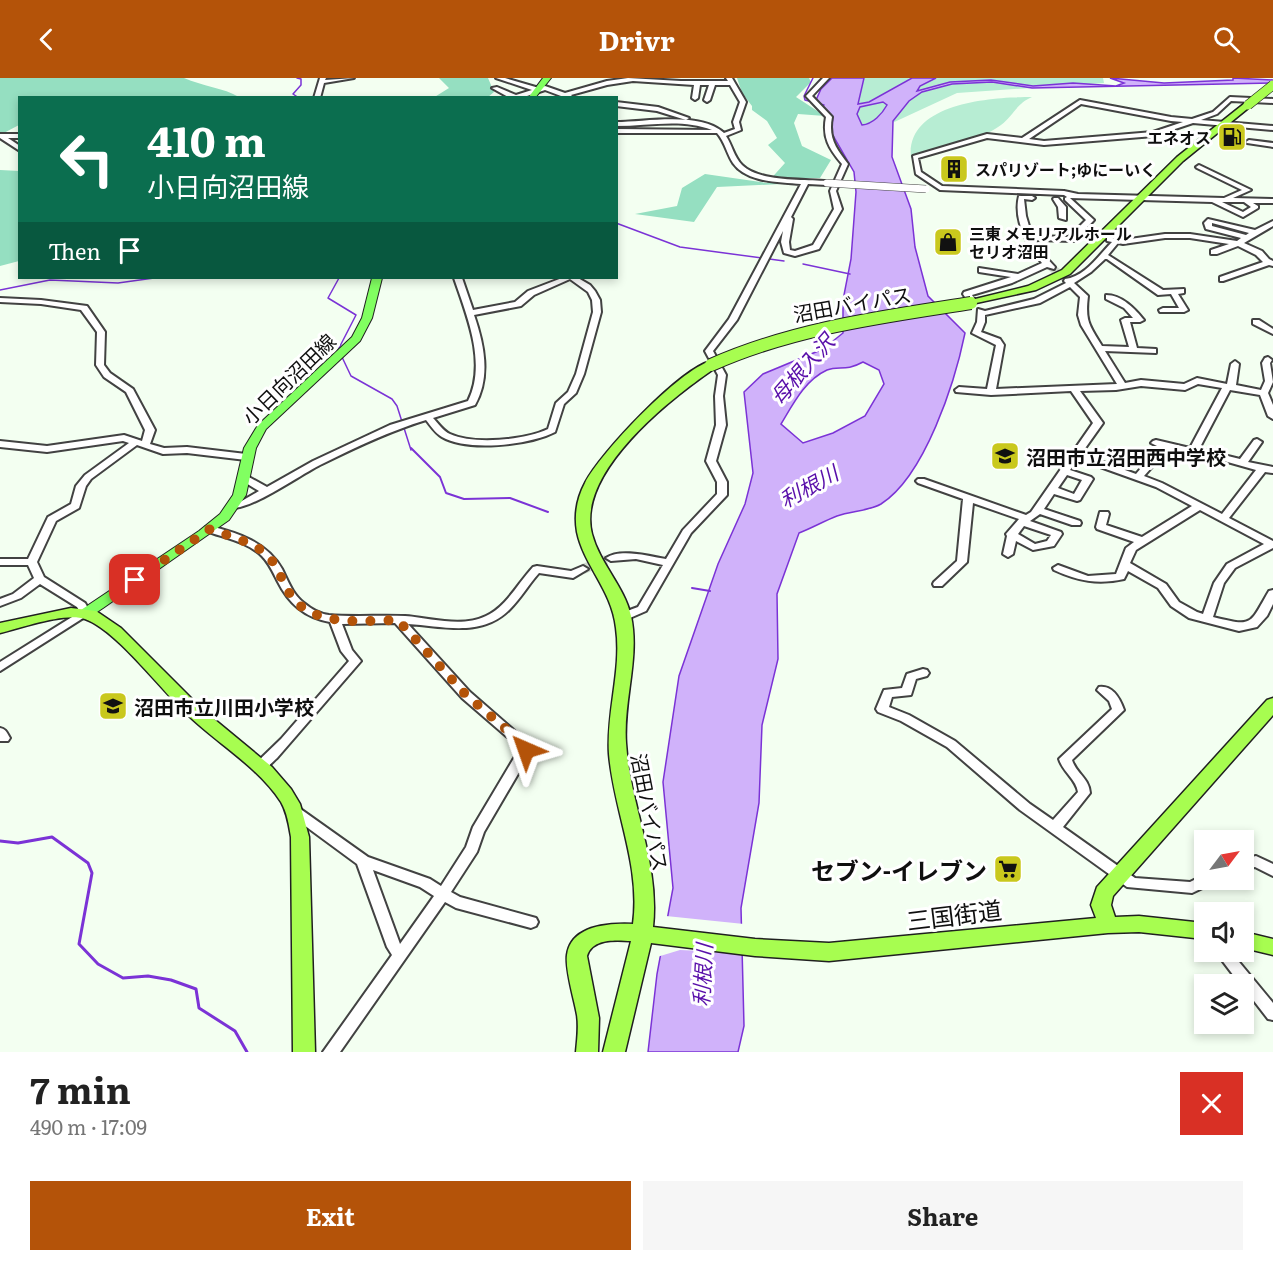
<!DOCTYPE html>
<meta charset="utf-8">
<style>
body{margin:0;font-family:Literata,"Noto Sans JP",serif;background:#f6f6f6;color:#222;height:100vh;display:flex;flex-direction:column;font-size:22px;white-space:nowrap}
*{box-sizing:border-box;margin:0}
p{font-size:20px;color:#767676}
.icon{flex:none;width:33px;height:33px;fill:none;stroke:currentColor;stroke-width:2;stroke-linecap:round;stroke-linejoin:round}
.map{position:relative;height:974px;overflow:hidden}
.sheet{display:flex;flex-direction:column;background:#fff;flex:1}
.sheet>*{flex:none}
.guide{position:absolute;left:18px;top:18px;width:600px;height:183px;border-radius:0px;box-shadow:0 3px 9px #0003;background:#0b6e4f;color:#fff;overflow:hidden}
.needle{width:39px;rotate:58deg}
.buttons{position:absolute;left:1194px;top:752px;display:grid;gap:12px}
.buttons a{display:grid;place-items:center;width:60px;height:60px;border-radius:0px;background:#fff;box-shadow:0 3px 9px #0003;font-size:30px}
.pin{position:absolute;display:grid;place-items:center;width:51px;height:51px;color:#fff;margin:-26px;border-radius:12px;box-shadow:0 3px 9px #0006}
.me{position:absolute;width:66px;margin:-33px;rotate:317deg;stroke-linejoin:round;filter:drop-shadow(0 0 4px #0008)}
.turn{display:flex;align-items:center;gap:21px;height:126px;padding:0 30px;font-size:27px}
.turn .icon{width:78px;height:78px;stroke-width:2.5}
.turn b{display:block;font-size:42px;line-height:51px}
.then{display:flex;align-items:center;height:57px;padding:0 30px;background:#0003;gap:12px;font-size:22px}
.round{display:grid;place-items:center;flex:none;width:63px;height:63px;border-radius:0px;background:#f6f6f6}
.headline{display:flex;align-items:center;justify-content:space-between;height:102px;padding:0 30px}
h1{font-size:36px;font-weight:700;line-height:45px}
.action{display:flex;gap:12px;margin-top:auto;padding:12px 30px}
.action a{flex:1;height:69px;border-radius:0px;background:#b45309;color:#fff;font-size:24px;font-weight:700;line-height:69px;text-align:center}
.action a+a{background:#f6f6f6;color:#222}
header{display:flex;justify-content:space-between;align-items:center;height:78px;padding:0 30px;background:#b45309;color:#fff;font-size:27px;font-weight:700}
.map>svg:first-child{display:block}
.green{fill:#b7edd3}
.forest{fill:#95dfc1}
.water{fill:#d0b2fa;stroke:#7b33d6;stroke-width:1.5;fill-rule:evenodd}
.pier{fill:#f3fff1}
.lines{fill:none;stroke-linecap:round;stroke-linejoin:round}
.stream-far2{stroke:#7b33d6;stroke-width:1.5}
.stream-far1{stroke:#7b33d6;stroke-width:2}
.stream{stroke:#7b33d6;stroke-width:3}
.minor-tunnel-far2{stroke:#d1dbcf;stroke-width:7;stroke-dasharray:7 3;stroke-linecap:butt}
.minor-tunnel-far1{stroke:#d1dbcf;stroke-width:8;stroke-dasharray:8 4.5;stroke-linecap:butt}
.minor-tunnel{stroke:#d1dbcf;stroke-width:10;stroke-dasharray:10 5;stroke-linecap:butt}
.minor-casing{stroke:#424242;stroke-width:4}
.major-casing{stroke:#202020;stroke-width:2}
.highway-casing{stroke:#202020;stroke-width:3}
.minor{fill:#fff;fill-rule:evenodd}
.major{fill:#81ff61;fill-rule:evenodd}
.highway{fill:#a7fd50;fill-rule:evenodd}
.minor-bridge-casing{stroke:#424242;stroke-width:8;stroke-linecap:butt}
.highway-bridge-far1-casing{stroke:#202020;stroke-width:10;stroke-linecap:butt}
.highway-bridge-casing{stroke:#202020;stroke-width:14;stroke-linecap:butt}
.minor-bridge{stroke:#fff;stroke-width:7}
.highway-bridge-far1{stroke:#a7fd50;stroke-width:9}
.highway-bridge{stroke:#a7fd50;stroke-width:12}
.route{stroke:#b45309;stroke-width:10;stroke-dasharray:0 18}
.labels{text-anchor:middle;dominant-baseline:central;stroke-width:6;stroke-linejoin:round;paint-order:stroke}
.far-poi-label{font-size:16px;font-weight:bold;fill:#0f0f0f;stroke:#fff;text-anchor:start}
.street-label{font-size:20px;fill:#0f0f0f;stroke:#fff}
.poi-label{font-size:20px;font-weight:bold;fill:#0f0f0f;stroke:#fff;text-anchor:start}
.water-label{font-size:21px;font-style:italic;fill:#590faa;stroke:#fff}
.near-poi-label{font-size:24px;font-weight:bold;fill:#0f0f0f;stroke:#fff;text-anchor:end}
.near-street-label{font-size:24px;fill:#0f0f0f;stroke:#fff}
</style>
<header><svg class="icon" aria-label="back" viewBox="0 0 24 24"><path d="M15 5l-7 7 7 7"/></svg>Drivr<svg class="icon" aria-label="search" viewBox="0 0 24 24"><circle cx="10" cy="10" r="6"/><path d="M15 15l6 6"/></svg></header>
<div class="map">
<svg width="1273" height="974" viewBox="0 0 1273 974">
<rect width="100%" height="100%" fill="#f3fff1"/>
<g class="green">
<polygon points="845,0 1103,0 1104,5 957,15 849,65"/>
<path d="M1032 19C1017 25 1013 38 1001 47 976 65 940 69 911 80 905 24 994 19 1032 19Z"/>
</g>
<g class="forest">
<path d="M0 0H184C202 8 224 10 239 19L20 20 19 47 0 57Z"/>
<polygon points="439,0 488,0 494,14 488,19 433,20 449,10"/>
<polygon points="737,0 809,0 811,4 796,19 825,38 798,36 794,45 802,68 831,82 820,100 801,100 781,106 717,109 694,144 635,136 677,128 682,110 705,96 767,105 785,85 768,67 777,60 767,43 752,32 752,28 742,15"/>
<polygon points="0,92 20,93 19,183 0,188"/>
</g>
<path class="water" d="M832 0H864L858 26 869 24 912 0H936L920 8 917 13 950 4 991 2 1033 8 1073 5 1116 8 1124 5 1110 0 1164 5 1233 2V0L1273 2V5L1032 10 992 4 952 6 922 14 909 23 893 43 892 79 911 131 915 169 928 218 965 255C955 304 925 398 881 426 869 433 851 433 837 438 824 443 812 450 799 455L777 516 778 581 762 647 759 725 741 830 744 948 738 974H648L657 896 673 810 663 704 679 598 718 486 745 426 753 395 744 314 763 296 823 271 843 255V222L851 181 856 114 854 94 831 54 833 39 816 22 821 11ZM883 24 887 27C882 36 873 46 862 47L857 36 860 29ZM863 284 879 292 884 306 865 338 833 355 803 365 781 346C793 326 805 302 827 292 839 287 845 294 863 284Z"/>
<polygon class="pier" points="666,838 744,846 745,875 680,872 657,879"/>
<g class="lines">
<g class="stream-far2">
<polyline points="297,0 301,1 301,7 293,16 299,20"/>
<polyline points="813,0 804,18 805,22 824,27"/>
<polyline points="616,145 680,169 784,183"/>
<polyline points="803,186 850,196"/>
<polyline points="0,212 50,202 118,205 154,200"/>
<polyline points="338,272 356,237 328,220 339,200"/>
<polyline points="341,277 351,298 392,321 397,328 411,372"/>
</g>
<g class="stream-far1">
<polyline points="411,370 440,399 446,415 464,421 510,420 548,434"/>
<polyline points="692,510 710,513"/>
</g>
<polyline class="stream" points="0,763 18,765 52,759 88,785 92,795 79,866 98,886 123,900 148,898 171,902 196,911 199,930 235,953 247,974"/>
<polyline class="minor-tunnel-far2" points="1089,156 1110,161"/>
<polyline class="minor-tunnel-far1" points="1051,189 1068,203"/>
<polyline class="minor-tunnel" points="583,491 611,480"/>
<g class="minor-casing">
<g id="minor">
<polygon points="320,0 326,0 325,2 354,0 324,5 320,20 314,20"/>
<path d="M496 0H505L539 10 545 8 565 15 607 3 628 0 681 3H728L726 0H732L746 24 739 44 741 52 726 58C732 67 734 79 742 87 759 104 804 101 827 103L830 105 827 107 808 106 791 139 793 141 789 164 790 172 795 173 813 167 834 131 830 113 842 86C829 71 822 59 826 39L806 18 823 0H829L812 18 832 39C828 60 836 70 848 86L836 113 842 131 819 171 795 178 784 175 781 164 783 153 737 242 713 273 726 297 723 318 726 347 716 383 727 404V417L691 455 646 533 623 543 617 539 619 536 638 529 663 487 636 481 611 483 606 480C620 470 649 478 666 481L683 452 717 416V404L706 383 716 347 715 318 718 297 705 273 729 241 801 106C780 104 747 105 733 85 727 76 725 64 717 55H616V51L712 52C682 40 648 48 616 48V44C646 44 700 33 724 55L735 51 733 44 740 24 730 7H715L710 22 707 24 704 22 709 7H700L698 20 695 22 692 20 694 7 633 3 607 7 571 17 572 18 570 20 561 18 545 12 521 20H510L492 10 497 9 516 17 532 12Z"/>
<path d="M1230 19 1273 21V25L1231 23 1217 36 1201 42 1273 48V52L1193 45 1154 58 1044 67 987 60 918 80 921 94 942 108 1064 113 1078 116 1224 120 1242 112 1197 90 1196 89 1199 87 1251 112 1233 120 1273 121V125H1253L1258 128V130L1243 139 1212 124 1070 120 1094 142 1074 163 1034 162 1042 175 1055 189 1054 191 1047 189 1012 205 972 217 974 220 973 222H967L963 216 964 214 1011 199 979 194V190L1018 196 1042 185C1027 168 1013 141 1019 118H1032L1035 120 1032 122 1024 121 1026 138 1032 158 1069 159 1086 142 1065 122V120L1067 119 1064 117 940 112 916 96 913 78 987 56 1022 60 1080 22 1171 39 1192 41 1213 34ZM1081 26 1171 43 1183 44 1153 54 1044 63 1029 61ZM1222 124H1244L1251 129 1243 134Z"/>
<polygon points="616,24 658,29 689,40 686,42 657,33 616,28"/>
<polygon points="0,56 20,56 20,60 8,60 20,68 20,73 0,60"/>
<polygon points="1249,62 1273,65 1273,69 1247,65 1246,64"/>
<polygon points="1054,120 1058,120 1066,129 1066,142 1059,140 1058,129 1053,121"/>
<path d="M1208 141 1255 152 1273 143V148L1244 165 1262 173 1269 181 1273 183V188L1269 187 1223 203H1220V199L1263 184 1256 177 1238 168 1217 176H1211V172L1229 166 1190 160H1165L1123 166 1118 165 1108 177 1163 212 1184 211V215L1178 216 1188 232 1184 234H1160L1159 232 1163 230H1179L1171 216 1158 217 1107 181H1105L1091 194 1074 205 1088 218C1085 243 1089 247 1102 268L1129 269 1121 242 1125 240H1133L1124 230 1106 221V217C1122 217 1135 231 1144 242L1140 244H1130L1137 270 1156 271V275L1105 273 1125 305 1141 302 1184 306 1197 300 1227 306 1231 286 1235 283 1239 286 1236 307 1261 312 1265 303 1262 285 1265 280 1268 279 1272 282 1270 285 1273 304 1268 315 1273 327V341L1268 338 1260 317 1230 312 1199 371 1240 381 1254 362 1257 361 1262 364 1248 384 1273 389V395L1265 394 1229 440 1273 463V470L1235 490 1224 505 1213 539C1254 549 1249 547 1269 513L1273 512V526L1267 538 1257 549 1239 553 1189 540 1171 528 1158 510 1128 493 1124 501C1098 507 1078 503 1054 492L1053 490 1058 487 1088 498 1116 496 1126 470 1134 464 1097 451 1096 449 1100 434H1108L1109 436 1106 447 1142 459 1192 428 1156 409 1078 381 1070 392 1091 399 1093 401 1080 422 1077 423 1054 416 1044 431 1080 443 1081 445 1080 447H1072L1040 436 1030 443 1061 454 1062 456 1054 468 1033 472 1016 463 1013 476 1008 479 1003 476 1007 458 1006 456 1019 441 973 425 967 484 942 508H934L933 506 934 504 957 483 963 421 918 405 916 403 918 401H924L1026 437 1031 434 1093 345 1071 313 991 317 956 314 955 312 959 309 987 311 996 267 972 255 977 244 978 231 985 233 1034 221 1066 205 1064 203 1065 201C1085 199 1099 177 1112 164L1107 163V159L1123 162 1165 156H1190L1237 163 1241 160 1206 151 1204 145ZM1212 145 1249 155 1246 157 1212 148ZM1070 209 1080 219 1078 237 1081 247 1117 306 996 311 1004 267 1000 261 981 254 985 244V237L1040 225ZM1198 306 1222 310 1190 370 1156 362 1153 363 1151 365 1159 369 1136 396 1081 376 1103 345 1080 313 1116 312 1141 308 1185 312ZM1168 371 1217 381 1256 392 1222 436 1162 405 1144 398ZM1067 397 1082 402 1074 416 1058 410ZM1200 432 1264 466 1227 486 1214 505 1203 536 1197 534 1179 524 1166 506 1130 485 1136 472ZM1024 448 1051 457 1047 463 1035 466 1018 456Z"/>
<path d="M454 200H462L473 232 515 224 528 213 562 200H578L590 207 595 213 600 222 601 234 584 296 576 315 564 326 555 354C530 367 467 374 442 359 435 355 431 348 426 342 390 353 356 369 322 386 301 396 250 433 230 430L229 428 230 426 240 424 259 413 241 402 239 400 241 398H247L267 409 313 383 390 347 468 323C487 285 467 238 454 200ZM570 201 588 214 592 222 593 234 576 296 568 314 556 325 548 351C525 362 474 367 450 356 443 353 438 345 433 340L475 327C491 299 484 266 474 237L521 228 534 217Z"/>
<polygon points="0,220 41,222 87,228 105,254 104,287 110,295 133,311 155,352 150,366 164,370 187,369 246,376 251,379 246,382 187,375 163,376 137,367 91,401 86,408 79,430 56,443 37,484 44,499 85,525 91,535 0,593 0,584 80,534 77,529 40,506 21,520 0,528 0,521 13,516 34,500 28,487 0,487 0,481 28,481 48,439 71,426 76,408 85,397 129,365 123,363 47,374 0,369 0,363 47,368 124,357 142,363 145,352 126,314 104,299 96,287 97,254 81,232 41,226 0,224"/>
<polygon points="1253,242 1259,242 1273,251 1273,256 1253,246"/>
<path d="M210 448C238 455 267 464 282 491 288 503 293 517 304 525 311 531 320 536 329 537 353 539 380 537 405 538 432 540 461 550 486 538 507 528 518 505 533 489L537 488 571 493 583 488 588 491 573 500 539 495C529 506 521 520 510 531 482 560 443 548 408 546L470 614 532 668V672L484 754 477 774 451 814 460 819 536 840 538 844 536 848 531 850 456 830 445 824 340 974H323L392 877 387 869 357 786 289 736 288 733 289 730 294 728 299 730 368 779 430 801 441 808 466 769 473 749 520 670 462 620 395 545 342 546 352 572 361 583 277 680C270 686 264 695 255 692L253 689 255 686 281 661 349 583 341 573 330 544C304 539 289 526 277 502 273 494 269 485 262 478 248 464 225 460 206 453L205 451 206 449ZM373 792 420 809 434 818 400 866Z"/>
<path d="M923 591 927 592 929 595 927 598 916 601 911 617 892 619 889 629 909 637 955 663 1030 726 1053 742 1078 714C1076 701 1063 694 1059 681L1112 631 1109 623 1097 612 1099 609C1113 607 1120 621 1124 632L1072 682C1076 695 1089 700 1090 715L1063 749 1135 800 1190 804 1204 797V801H1215L1213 805 1192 815 1127 809 1020 732 947 669 901 643 878 634 876 631 884 612 902 610 907 596Z"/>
<path d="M0 650C6 651 7 655 10 660L8 663H0Z"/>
<polygon points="1256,778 1273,786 1273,798 1255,789 1244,791 1244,781"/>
<polygon points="1215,873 1230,873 1273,925 1273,942 1268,941 1244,910 1244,906 1240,906"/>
</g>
</g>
<g class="major-casing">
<g id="major">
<polygon points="543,0 551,0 535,20 528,20"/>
<polygon points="372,200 382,200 372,240 360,263 266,351 256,370 246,417 229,442 103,530 91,538 81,538 79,535 81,532 199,453 220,436 233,417 244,370 258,347 352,259 362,240"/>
</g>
</g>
<g class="highway-casing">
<g id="highway">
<polygon points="1245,25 1252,27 1183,83 1070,196 1036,212 967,227 967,223 1028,208 1062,192 1177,79"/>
<path d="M711 283 715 284V290C670 321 576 394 592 456 600 486 624 508 631 538 640 580 623 623 626 665 630 728 660 785 653 849L755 861 829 865 1096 840 1091 827 1097 809 1267 622 1273 620V637L1113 818 1111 827 1115 839 1139 838 1204 845V861L1139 854 1108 855 829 883 755 878 651 865 625 974H603L631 863C616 862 592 860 587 878L599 940 598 974H576C577 962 579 949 577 937 574 920 565 892 567 877 571 847 610 845 633 846 641 787 614 734 609 676 606 634 622 592 616 550 612 512 584 488 577 454 574 437 577 420 585 405 600 375 680 291 711 283Z"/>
<path d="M71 530 96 533 121 550 203 632 272 689 291 711 300 726 309 759 315 974H293L291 759C289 747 287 734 281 724 259 690 220 667 191 640 164 616 117 552 85 541 65 534 21 550 0 555V545Z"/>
<polygon points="1244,854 1273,861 1273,877 1244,870"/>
</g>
</g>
<use href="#minor" class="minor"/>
<use href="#major" class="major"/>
<use href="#highway" class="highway"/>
<g class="minor-bridge-casing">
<polyline id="minor-bridge" points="827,105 926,111"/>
</g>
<g class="highway-bridge-far1-casing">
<polyline id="highway-bridge-far1" points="1248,27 1273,7"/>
</g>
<g class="highway-bridge-casing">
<path id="highway-bridge" d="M711 287C794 250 882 239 971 225"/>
</g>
<use href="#minor-bridge" class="minor-bridge"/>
<use href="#highway-bridge-far1" class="highway-bridge-far1"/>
<use href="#highway-bridge" class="highway-bridge"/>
</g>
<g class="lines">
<path class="route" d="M135 502 210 451C228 458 255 464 269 479 279 490 283 507 292 519 314 549 365 543 398 542L466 617 526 668V672"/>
</g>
<defs>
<g id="fuel-square" transform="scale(1.5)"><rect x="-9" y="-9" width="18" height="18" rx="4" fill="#c9c81d" stroke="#fff"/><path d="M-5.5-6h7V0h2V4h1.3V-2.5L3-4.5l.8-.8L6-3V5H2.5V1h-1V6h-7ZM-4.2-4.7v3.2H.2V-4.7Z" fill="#111"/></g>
<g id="building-square" transform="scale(1.5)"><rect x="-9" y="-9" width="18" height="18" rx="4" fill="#c9c81d" stroke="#fff"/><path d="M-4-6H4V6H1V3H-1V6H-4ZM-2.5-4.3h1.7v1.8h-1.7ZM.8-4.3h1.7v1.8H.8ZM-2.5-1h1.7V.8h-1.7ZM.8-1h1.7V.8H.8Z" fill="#111"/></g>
<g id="shop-square" transform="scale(1.5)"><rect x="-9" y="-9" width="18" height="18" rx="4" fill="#c9c81d" stroke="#fff"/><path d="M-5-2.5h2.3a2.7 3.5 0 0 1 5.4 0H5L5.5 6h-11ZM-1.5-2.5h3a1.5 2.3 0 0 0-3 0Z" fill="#111"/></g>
<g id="school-square" transform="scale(1.5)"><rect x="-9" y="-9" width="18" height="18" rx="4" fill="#c9c81d" stroke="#fff"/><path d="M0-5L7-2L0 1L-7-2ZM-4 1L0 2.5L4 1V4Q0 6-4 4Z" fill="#111"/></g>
<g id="supermarket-square" transform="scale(1.5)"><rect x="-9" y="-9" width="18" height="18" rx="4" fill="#c9c81d" stroke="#fff"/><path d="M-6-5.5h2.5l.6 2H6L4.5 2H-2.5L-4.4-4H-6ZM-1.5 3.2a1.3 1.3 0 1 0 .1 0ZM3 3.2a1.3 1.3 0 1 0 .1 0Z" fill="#111"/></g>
</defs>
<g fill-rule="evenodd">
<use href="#fuel-square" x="1232" y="59"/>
<use href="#building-square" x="954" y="91"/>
<use href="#shop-square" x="948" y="164"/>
<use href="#school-square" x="1005" y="378"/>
<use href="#school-square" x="113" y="628"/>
<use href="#supermarket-square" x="1008" y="791"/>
</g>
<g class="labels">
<g class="far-poi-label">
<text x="1211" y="59" text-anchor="end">エネオス</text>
<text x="975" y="91">スパリゾート;ゆにーいく</text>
<text x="969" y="155">三東 メモリアルホール<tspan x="969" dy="18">セリオ沼田</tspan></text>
</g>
<g class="street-label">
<text transform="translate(852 225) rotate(-10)">沼田バイパス</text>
<text transform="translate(288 300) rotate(-44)">小日向沼田線</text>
<text transform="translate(651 734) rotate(79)">沼田バイパス</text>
</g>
<g class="poi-label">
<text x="1026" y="378">沼田市立沼田西中学校</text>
<text x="134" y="628">沼田市立川田小学校</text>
</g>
<g class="water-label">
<text transform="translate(801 290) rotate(-49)">母根入沢</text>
<text transform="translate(808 407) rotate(-29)">利根川</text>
<text transform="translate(701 897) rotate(-87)">利根川</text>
</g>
<g class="near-poi-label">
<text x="987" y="791">セブン-イレブン</text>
</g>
<g class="near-street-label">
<text transform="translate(954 836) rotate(-7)">三国街道</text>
</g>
</g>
</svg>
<div class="buttons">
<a><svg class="needle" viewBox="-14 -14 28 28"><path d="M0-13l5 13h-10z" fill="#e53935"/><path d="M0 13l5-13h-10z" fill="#767676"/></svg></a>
<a><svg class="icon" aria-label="sound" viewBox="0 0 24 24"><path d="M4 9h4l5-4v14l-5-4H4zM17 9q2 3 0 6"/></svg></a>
<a><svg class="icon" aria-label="layers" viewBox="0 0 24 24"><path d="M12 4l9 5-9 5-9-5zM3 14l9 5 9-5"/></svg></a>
</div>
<div class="pin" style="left:135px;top:502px;background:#d93025"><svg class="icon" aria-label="arrive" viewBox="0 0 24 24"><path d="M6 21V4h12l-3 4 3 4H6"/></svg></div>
<svg class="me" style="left:526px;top:672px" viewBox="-20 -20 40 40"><path d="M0-17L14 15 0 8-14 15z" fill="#b45309" stroke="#fff" stroke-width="4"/></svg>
<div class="guide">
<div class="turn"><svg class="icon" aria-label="left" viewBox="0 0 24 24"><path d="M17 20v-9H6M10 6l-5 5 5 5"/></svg><div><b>410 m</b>小日向沼田線</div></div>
<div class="then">Then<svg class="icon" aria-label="arrive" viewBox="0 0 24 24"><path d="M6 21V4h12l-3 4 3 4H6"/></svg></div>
</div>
</div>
<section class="sheet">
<div class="headline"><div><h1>7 min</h1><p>490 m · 17:09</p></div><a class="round" style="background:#d93025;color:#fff"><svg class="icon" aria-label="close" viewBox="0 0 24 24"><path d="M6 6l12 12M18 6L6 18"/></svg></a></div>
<div class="action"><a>Exit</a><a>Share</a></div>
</section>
